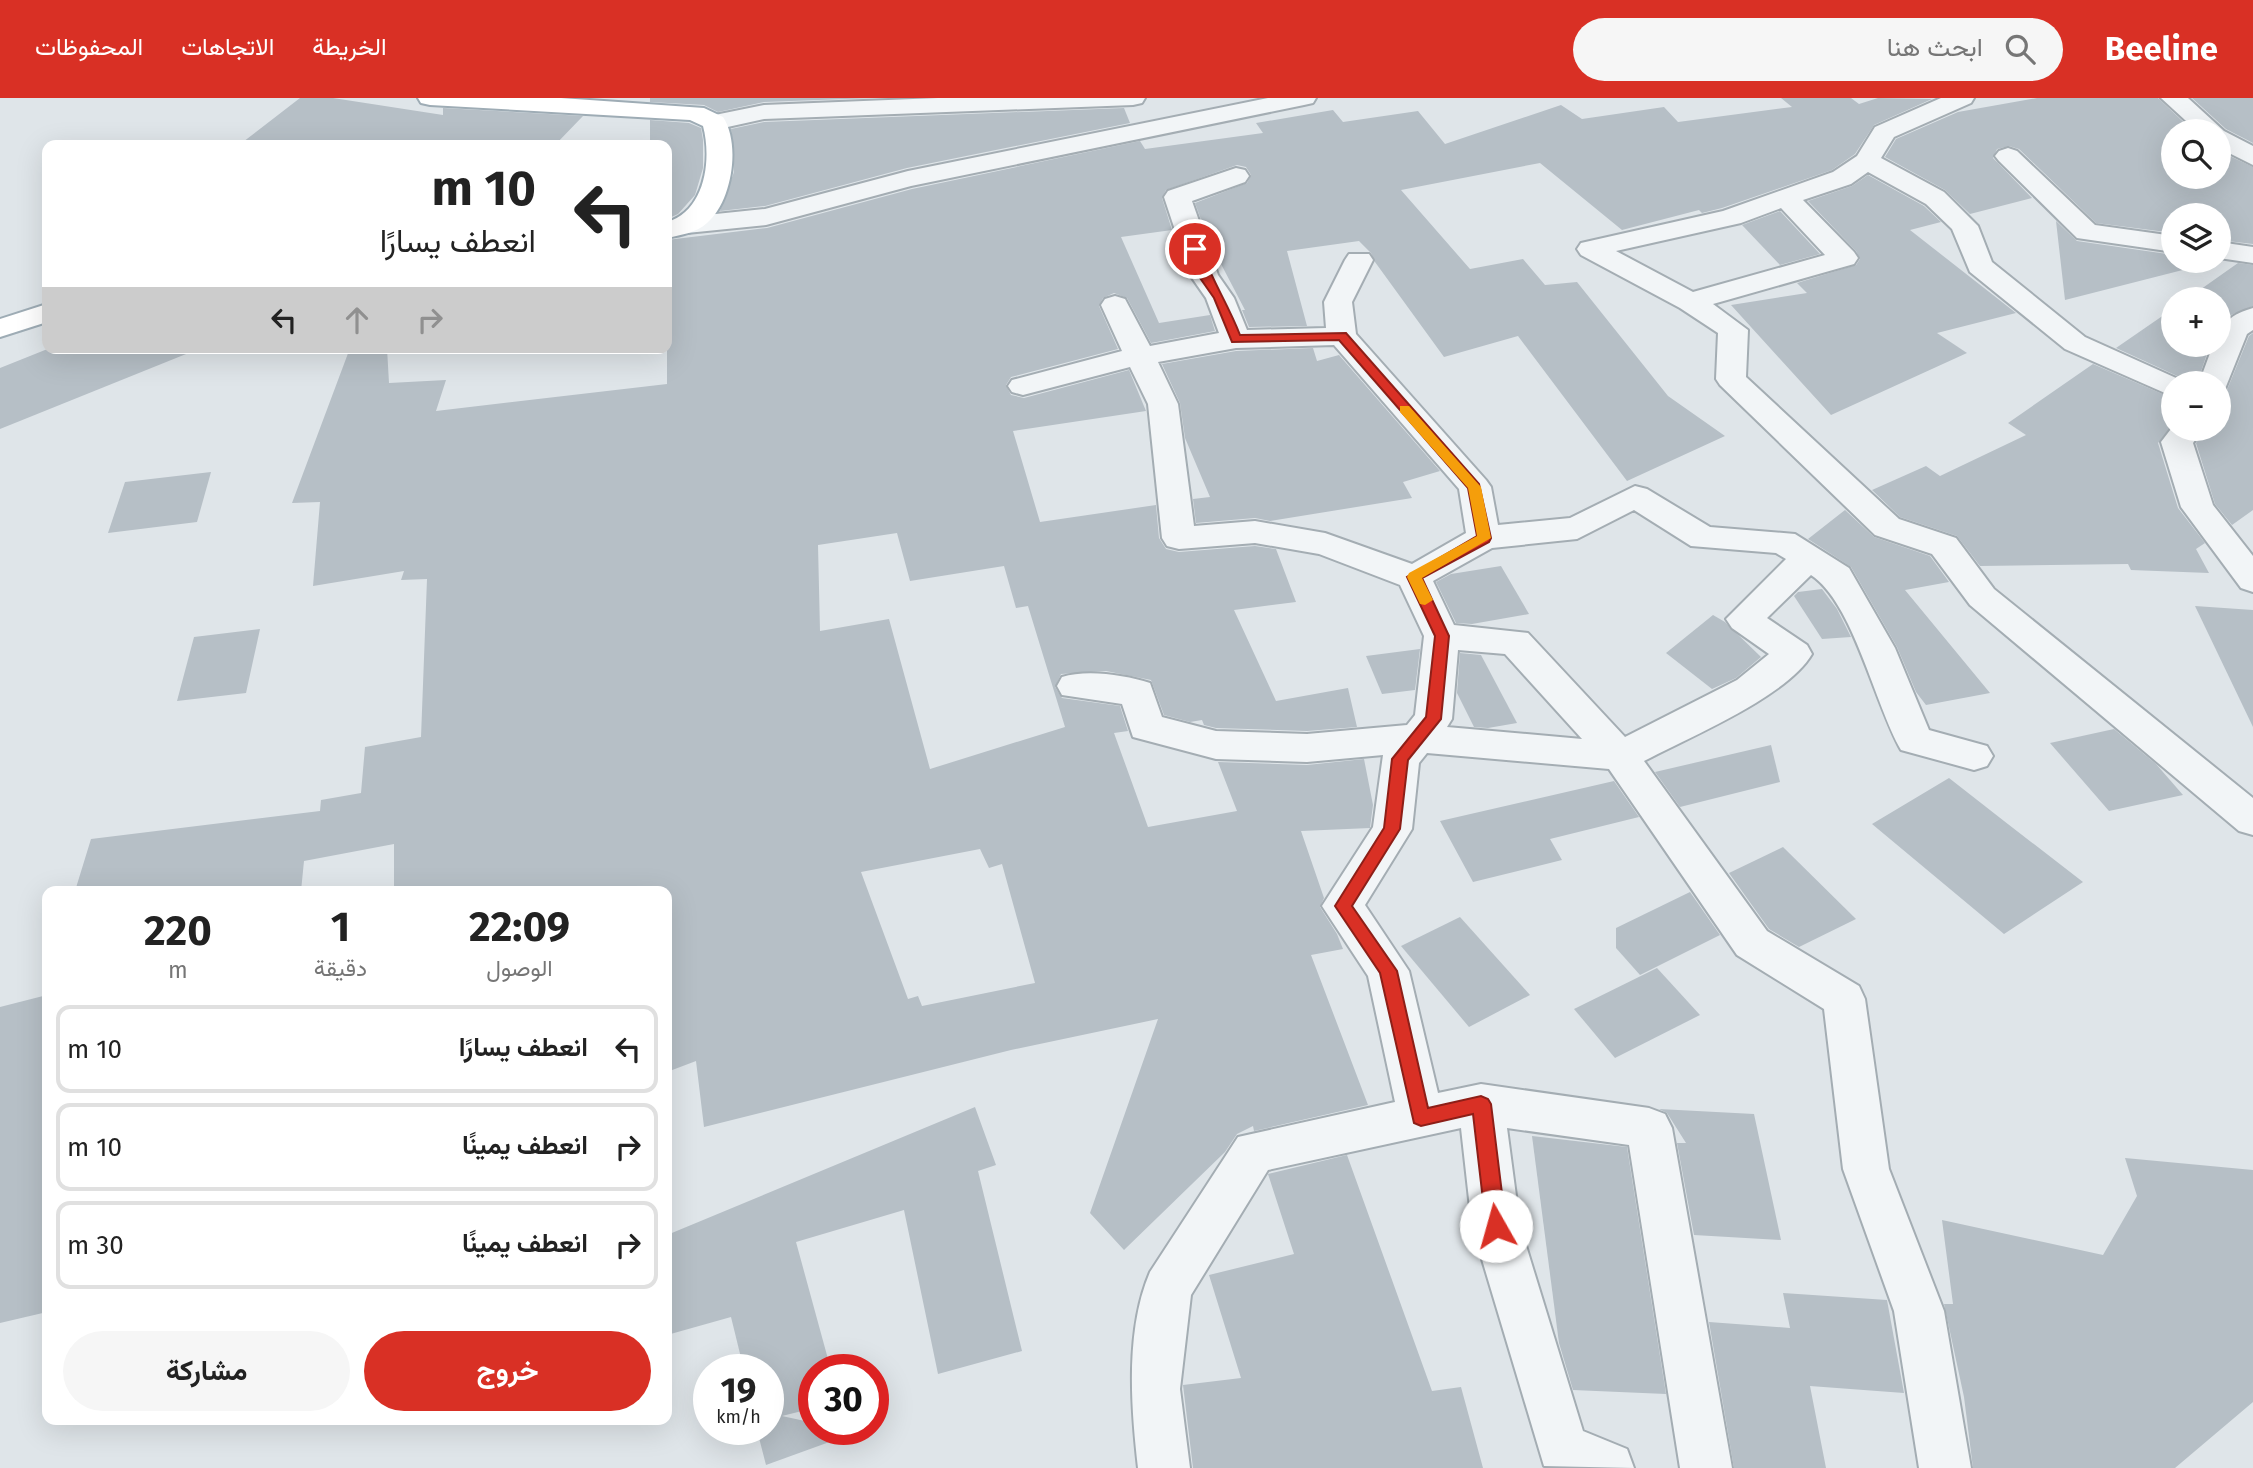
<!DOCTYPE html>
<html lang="ar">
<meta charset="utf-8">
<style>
body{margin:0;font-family:"Fira Sans",Vazirmatn,sans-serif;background:#f6f6f6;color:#222;direction:rtl;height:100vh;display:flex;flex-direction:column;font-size:26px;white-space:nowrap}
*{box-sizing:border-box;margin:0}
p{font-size:23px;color:#767676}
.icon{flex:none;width:38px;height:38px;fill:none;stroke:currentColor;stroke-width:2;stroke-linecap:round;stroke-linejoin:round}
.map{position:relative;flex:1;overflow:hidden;direction:ltr}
.details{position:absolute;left:42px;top:788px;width:630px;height:539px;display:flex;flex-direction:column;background:#fff;border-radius:14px;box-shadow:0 7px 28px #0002;direction:rtl}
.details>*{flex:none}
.hud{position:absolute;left:42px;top:42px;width:630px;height:214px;border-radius:14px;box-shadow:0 7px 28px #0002;direction:rtl;background:#fff;color:#222;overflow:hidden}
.controls{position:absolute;left:2161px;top:21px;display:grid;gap:14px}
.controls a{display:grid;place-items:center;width:70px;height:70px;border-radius:50%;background:#fff;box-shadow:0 7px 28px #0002;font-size:35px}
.speed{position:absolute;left:693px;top:1256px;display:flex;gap:14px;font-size:35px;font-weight:700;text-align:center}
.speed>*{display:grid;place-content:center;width:91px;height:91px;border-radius:50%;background:#fff;box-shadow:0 7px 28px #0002;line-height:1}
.speed small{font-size:18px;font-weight:400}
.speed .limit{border:10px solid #d22;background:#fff;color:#111}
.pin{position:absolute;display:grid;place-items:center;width:60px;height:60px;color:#fff;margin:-30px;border:4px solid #fff;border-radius:50%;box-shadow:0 2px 7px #0007}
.me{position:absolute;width:77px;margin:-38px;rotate:353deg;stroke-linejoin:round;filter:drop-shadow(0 0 5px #0008)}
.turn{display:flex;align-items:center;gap:24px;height:147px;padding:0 21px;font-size:32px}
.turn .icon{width:91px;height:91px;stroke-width:2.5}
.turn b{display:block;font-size:49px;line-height:60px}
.lanes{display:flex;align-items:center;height:66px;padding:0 21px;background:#0003;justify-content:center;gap:35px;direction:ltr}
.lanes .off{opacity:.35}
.eta{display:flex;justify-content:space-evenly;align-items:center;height:119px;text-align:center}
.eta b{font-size:42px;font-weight:700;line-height:49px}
.button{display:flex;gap:14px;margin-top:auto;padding:14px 21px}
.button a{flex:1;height:80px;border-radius:42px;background:#d93025;color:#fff;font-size:28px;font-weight:700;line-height:80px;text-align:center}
.button a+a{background:#f6f6f6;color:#222}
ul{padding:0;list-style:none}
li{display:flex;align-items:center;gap:21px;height:88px;margin:0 14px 10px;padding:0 7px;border:4px solid #e0e0e0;border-radius:14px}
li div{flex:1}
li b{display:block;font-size:26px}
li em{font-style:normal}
header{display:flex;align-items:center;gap:42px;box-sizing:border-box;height:98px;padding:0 35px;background:#d93025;color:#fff}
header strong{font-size:33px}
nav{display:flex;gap:38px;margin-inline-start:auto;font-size:24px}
.search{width:490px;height:63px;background:#f6f6f6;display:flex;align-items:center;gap:18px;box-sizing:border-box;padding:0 24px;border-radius:38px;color:#767676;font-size:26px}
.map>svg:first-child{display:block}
.building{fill:#b6bfc6;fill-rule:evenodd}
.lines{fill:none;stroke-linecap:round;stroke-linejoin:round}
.street-casing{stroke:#a4adb3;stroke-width:4}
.primary-casing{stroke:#9eacb5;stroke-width:4}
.street{fill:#f2f5f7;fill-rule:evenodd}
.primary{fill:#fff;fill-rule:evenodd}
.route{fill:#d93025;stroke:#8d1f18;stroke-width:2}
.slow{fill:#f59e0b}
</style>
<header>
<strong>Beeline</strong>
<div class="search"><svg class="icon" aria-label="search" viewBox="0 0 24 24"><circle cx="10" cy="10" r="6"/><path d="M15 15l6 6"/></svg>ابحث هنا</div>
<nav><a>الخريطة</a><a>الاتجاهات</a><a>المحفوظات</a></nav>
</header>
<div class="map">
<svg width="2253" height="1370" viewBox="0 0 2253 1370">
<rect width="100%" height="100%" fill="#dfe5e9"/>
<g class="building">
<polygon points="300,0 333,0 443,17 443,10 583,18 555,47 239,47"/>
<polygon points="650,0 873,0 764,4 718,14 704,7 650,4"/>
<path d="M1781 0H1851L1859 6 1878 0 1932 1 1874 27 1855 56 1832 72 1722 110 1702 115 1699 112 1622 132 1540 65 1401 92 1470 171 1523 161 1545 187 1577 184 1668 298 1725 338 1627 383 1518 238 1444 259 1375 164 1371 155 1359 143 1287 153 1307 228 1249 229 1242 212H1245L1208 141 1195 105 1247 85 1251 77 1246 69 1237 67 1166 92 1162 100 1172 132 1121 139 1159 225 1210 217 1215 233 1151 245 1127 200 1114 195 1103 200 1099 208 1118 251 1011 279 1006 287 1011 297 1024 300 1129 272 1146 313 1013 333 1040 424 1156 407 1159 440 1166 451 1179 454 1255 448 1276 451 1296 504 1234 512 1276 603 1348 590 1357 629 1307 633 1216 630 1204 627 1202 622 1190 624 1164 617 1151 582 1106 573 1061 576 1055 589 1062 600 1120 608 1128 633 1114 635 1148 729 1237 713 1218 664 1307 667 1364 661 1373 707 1370 730 1301 733 1324 800 1320 809 1337 836 1343 851 1311 857 1368 1007 1254 1033 1253 1028 1237 1036 1225 1054 1124 1152 1090 1115 1158 921 1011 952 704 1029 696 963 667 974V793H394V746L304 763 301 793H75L91 741 320 713 321 702 361 695 365 649 421 639 427 481 401 482 404 473 313 488 320 404 292 405 350 250H387L389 285 446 282 436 313 667 286V142L767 130 912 91 1140 43 1145 51 1263 35 1256 25 1333 12 1343 24 1418 13 1445 46 1561 7 1582 21 1664 9 1678 24 1792 9ZM897 435 910 483 1004 468 1016 510 1028 508 1065 629 930 671 889 521 820 533 818 447ZM980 751 989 770 1002 766 1035 885 922 908 918 898 908 901 861 774Z"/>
<polygon points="2037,0 2158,0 2193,33 2174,33 2174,79 2219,79 2219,53 2253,69 2253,146 2219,142 2219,117 2174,117 2174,135 2096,125 2019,51 2009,48 1997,51 1993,60 2032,100 1970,116 1945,92 1885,59 1896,41 1958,14"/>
<polygon points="2192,0 2253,0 2253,45 2226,31"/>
<polygon points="1124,10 1130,25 907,70 765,108 720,113 734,74 731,31 764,24"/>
<polygon points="650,22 689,25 701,30 703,42 703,70 695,97 678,116 667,121 667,47 650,47"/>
<polygon points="1868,77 1924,108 1941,124 1910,132 2016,215 1937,235 1967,255 1831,317 1731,207 1807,195 1797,185 1856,167 1860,161 1856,153 1808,103 1852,88"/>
<polygon points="1780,113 1820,156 1780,167 1742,127"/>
<polygon points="2056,123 2077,143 2174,157 2174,163 2218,163 2065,202"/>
<polygon points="2238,165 2253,167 2253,208 2231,217 2219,232 2219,201 2187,201"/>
<polygon points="2174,210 2174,247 2210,247 2197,285 2187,285 2186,282 2116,250"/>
<polygon points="2253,235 2253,412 2232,427 2215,406 2196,345 2206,331 2219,331 2219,295 2227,292 2249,238"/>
<polygon points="50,250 195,250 196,252 0,331 0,270"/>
<polygon points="1313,250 1317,263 1339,257 1440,373 1403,384 1412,400 1270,423 1255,420 1196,425 1193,401 1210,399 1185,340 1180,305 1162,266 1236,253"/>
<polygon points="2093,266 2174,301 2174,325 2158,345 2178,410 2205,445 2196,451 2209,475 2131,472 2128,466 1980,468 1957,438 1900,419 1872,392 1926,368 1940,378 2026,337 2008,325"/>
<polygon points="211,374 197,424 108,435 125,384"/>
<polygon points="1845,412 1874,439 1930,458 1949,484 1905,492 1990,595 1926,607 1916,594 1897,549 1851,469 1808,441"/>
<polygon points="1501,468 1529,516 1472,526 1456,525 1436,484 1451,476"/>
<polygon points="1822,491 1837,511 1851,539 1822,541 1794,498 1798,494"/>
<polygon points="2195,508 2253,512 2253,629"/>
<polygon points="1713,517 1725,524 1761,559 1736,580 1712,591 1666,555"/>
<polygon points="260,531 246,595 177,603 194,539"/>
<polygon points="1420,551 1415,592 1382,596 1366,558"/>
<polygon points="1460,555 1481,557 1517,625 1488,630 1474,629 1457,595"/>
<polygon points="2114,631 2156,666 2183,697 2109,713 2050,645"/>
<polygon points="1771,647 1780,684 1680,709 1655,674"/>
<polygon points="1949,680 2004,723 2083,784 2004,836 1872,726"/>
<polygon points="1614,683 1639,719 1550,741 1562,762 1473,784 1440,723"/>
<polygon points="1783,749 1856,821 1799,849 1769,831 1729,775"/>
<polygon points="1690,794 1720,837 1640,877 1616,850 1616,830"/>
<polygon points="1460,819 1530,897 1469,929 1401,848"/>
<polygon points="1657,870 1700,917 1615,960 1574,911"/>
<polygon points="47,897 47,1214 0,1225 0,909"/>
<polygon points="975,1009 996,1067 978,1073 1022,1253 938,1276 904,1112 796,1144 831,1272 814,1272 814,1310 782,1318 814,1325 814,1332 857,1334 766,1367 757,1332 768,1332 768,1272 744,1272 731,1219 667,1237 667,1137"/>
<polygon points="1659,1011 1754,1016 1781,1142 1694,1137 1677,1045 1686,1045 1667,1015"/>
<polygon points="1532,1038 1627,1049 1666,1296 1573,1292 1559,1245"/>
<polygon points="1347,1057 1432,1293 1461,1289 1483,1370 1193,1370 1183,1287 1241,1280 1209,1177 1294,1156 1268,1076"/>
<polygon points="2125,1060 2253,1072 2253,1304 2175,1370 1973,1370 1964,1299 1944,1206 1953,1206 1942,1122 2103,1157 2137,1098"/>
<polygon points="1783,1195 1887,1202 1904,1295 1810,1288 1826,1370 1734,1370 1709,1224 1790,1230"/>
</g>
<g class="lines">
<g class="street-casing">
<g id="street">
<polygon points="938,0 1145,0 1142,5 1133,7 764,21 714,32 705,29 701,24 705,19 764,7"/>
<polygon points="1268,0 1316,0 1313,5 1304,7 911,88 766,127 687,135 677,133 673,127 677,121 687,119 765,111 908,73"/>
<path d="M1941 0H1974L1971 5 1894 39 1881 60 1944 94 1978 128 1992 164 2085 239 2185 284 2174 285V299L2065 251 1970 174 1952 131 1926 106 1868 74 1851 86 1803 102 1854 154 1858 160 1854 166 1713 206 1748 232 1746 279 1899 421 1956 440 1994 491 2253 700V737L2239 733 1970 507 1932 456 1875 437 1720 287 1716 281 1718 235 1680 210 1581 157 1577 151 1581 145 1723 113 1833 74 1857 58 1875 29ZM1781 110 1825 157 1693 194 1616 153 1741 125Z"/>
<polygon points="2161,0 2188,0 2224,33 2253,48 2253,67 2219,50 2219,33 2197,33"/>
<polygon points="2008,50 2017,53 2095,127 2174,138 2174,154 2077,140 1999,63 1995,58 1999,53"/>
<path d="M1236 70 1245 72 1249 78 1245 84 1192 103 1218 177 1234 200 1247 232 1326 230 1324 204 1345 162 1349 156H1369L1373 162 1352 204 1356 236 1486 382 1491 389 1498 427 1570 420 1635 388 1647 391 1710 429 1795 436 1849 470 1895 550 1929 632 1987 648 1993 658 1987 668 1974 672 1901 652C1875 607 1853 504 1811 477L1767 520 1807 547 1812 556C1787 599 1689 639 1644 663L1767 833 1859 888 1865 901 1889 1071 1944 1213 1971 1370H1919L1894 1213 1843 1071 1824 911 1737 857 1609 671 1427 655 1419 665 1412 731 1365 807 1409 873 1438 995 1481 986 1649 1010 1665 1016 1672 1030 1732 1370H1680L1629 1047 1507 1030 1520 1128 1583 1333 1627 1351 1634 1370 1544 1368 1472 1128 1461 1030 1268 1072 1191 1197 1180 1291 1190 1370H1138C1131 1309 1125 1232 1150 1174L1238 1039 1395 1004 1368 878 1322 808 1373 729 1383 657 1307 664 1216 661 1133 639 1122 606 1062 597 1057 588 1062 579C1087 571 1125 577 1150 585L1162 619 1216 633 1307 636 1407 627 1415 617 1424 538 1400 487 1319 456 1255 445 1179 451 1167 448 1162 440 1148 306 1130 269 1023 297 1012 294 1008 288 1012 282 1122 253 1101 207 1105 201 1115 198 1125 201 1150 248 1219 235 1206 200 1190 177 1164 99 1168 93ZM1334 247 1459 391 1466 435 1412 466 1325 435 1255 423 1194 428 1178 306 1158 264 1236 250ZM1634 412 1691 448 1776 455 1786 461 1726 521 1732 530 1769 556 1737 582 1625 639 1528 535 1454 527 1433 483 1492 450 1577 441ZM1458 552 1505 556 1582 641 1447 629 1452 621Z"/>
<polygon points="2219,144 2253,149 2253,165 2219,160"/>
<path d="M2253 210V232L2247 236 2225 291 2219 293V285H2199L2213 247H2219C2219 225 2232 216 2253 210Z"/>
<polygon points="2174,327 2174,331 2203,331 2193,345 2213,407 2253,458 2253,494 2241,490 2181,409 2161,344"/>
</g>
</g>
<g class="primary-casing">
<g id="primary">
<path d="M418 0H561L704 10 723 19C741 46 732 104 707 125 696 135 680 137 667 140V124C705 113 712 62 703 28L690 22 430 7 421 5Z"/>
<polygon points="47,206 47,224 0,239 0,221"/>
</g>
</g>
<use href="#street" class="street"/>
<use href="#primary" class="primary"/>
</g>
<path class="route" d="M1195 147 1201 151C1211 181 1228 206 1240 237L1346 235 1479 386 1491 440 1489 444 1422 480 1449 538 1441 621 1408 662 1400 731 1352 808 1397 873 1428 1010 1481 998 1488 1001 1491 1006 1506 1128 1503 1134 1496 1137 1489 1134 1486 1128 1473 1016 1421 1028 1414 1025 1380 875 1335 808 1384 730 1392 661 1426 619 1435 538 1407 479 1477 438 1468 390 1339 242 1232 244 1214 200 1198 177 1189 151Z"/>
<polygon class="slow" points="1400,308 1409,308 1481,389 1491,440 1422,480 1433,502 1425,507 1420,506 1407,479 1409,475 1477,438 1468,390 1400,314"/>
</svg>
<div class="controls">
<a><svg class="icon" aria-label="search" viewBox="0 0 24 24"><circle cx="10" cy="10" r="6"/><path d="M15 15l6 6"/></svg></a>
<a><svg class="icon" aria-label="layers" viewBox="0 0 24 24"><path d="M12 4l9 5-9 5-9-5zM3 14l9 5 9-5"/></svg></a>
<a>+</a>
<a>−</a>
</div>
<div class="speed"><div>19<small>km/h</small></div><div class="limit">30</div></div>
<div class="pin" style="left:1195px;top:151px;background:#d93025"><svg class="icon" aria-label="arrive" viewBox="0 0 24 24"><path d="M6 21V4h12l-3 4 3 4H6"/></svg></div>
<svg class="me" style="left:1496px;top:1128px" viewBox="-20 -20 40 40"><circle r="19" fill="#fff"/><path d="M0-13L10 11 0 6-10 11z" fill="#d93025"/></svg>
<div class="hud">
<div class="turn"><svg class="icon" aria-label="left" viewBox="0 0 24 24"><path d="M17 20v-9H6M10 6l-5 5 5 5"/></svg><div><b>10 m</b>انعطف يسارًا</div></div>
<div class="lanes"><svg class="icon" aria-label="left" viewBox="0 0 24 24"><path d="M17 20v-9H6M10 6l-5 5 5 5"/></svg><svg class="icon off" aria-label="ahead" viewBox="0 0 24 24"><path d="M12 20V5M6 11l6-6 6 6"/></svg><svg class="icon off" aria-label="right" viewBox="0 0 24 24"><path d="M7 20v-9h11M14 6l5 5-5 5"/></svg></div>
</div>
<section class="details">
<div class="eta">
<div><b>22:09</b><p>الوصول</p></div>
<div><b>1</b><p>دقيقة</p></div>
<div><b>220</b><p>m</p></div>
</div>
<ul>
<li><svg class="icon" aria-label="left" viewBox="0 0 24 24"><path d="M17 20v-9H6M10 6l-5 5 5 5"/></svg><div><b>انعطف يسارًا</b></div><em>10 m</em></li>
<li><svg class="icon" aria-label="right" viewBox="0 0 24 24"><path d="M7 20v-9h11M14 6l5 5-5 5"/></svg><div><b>انعطف يمينًا</b></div><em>10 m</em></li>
<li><svg class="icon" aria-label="right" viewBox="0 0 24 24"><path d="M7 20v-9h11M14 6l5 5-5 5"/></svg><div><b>انعطف يمينًا</b></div><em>30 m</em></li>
</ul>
<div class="button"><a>خروج</a><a>مشاركة</a></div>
</section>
</div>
